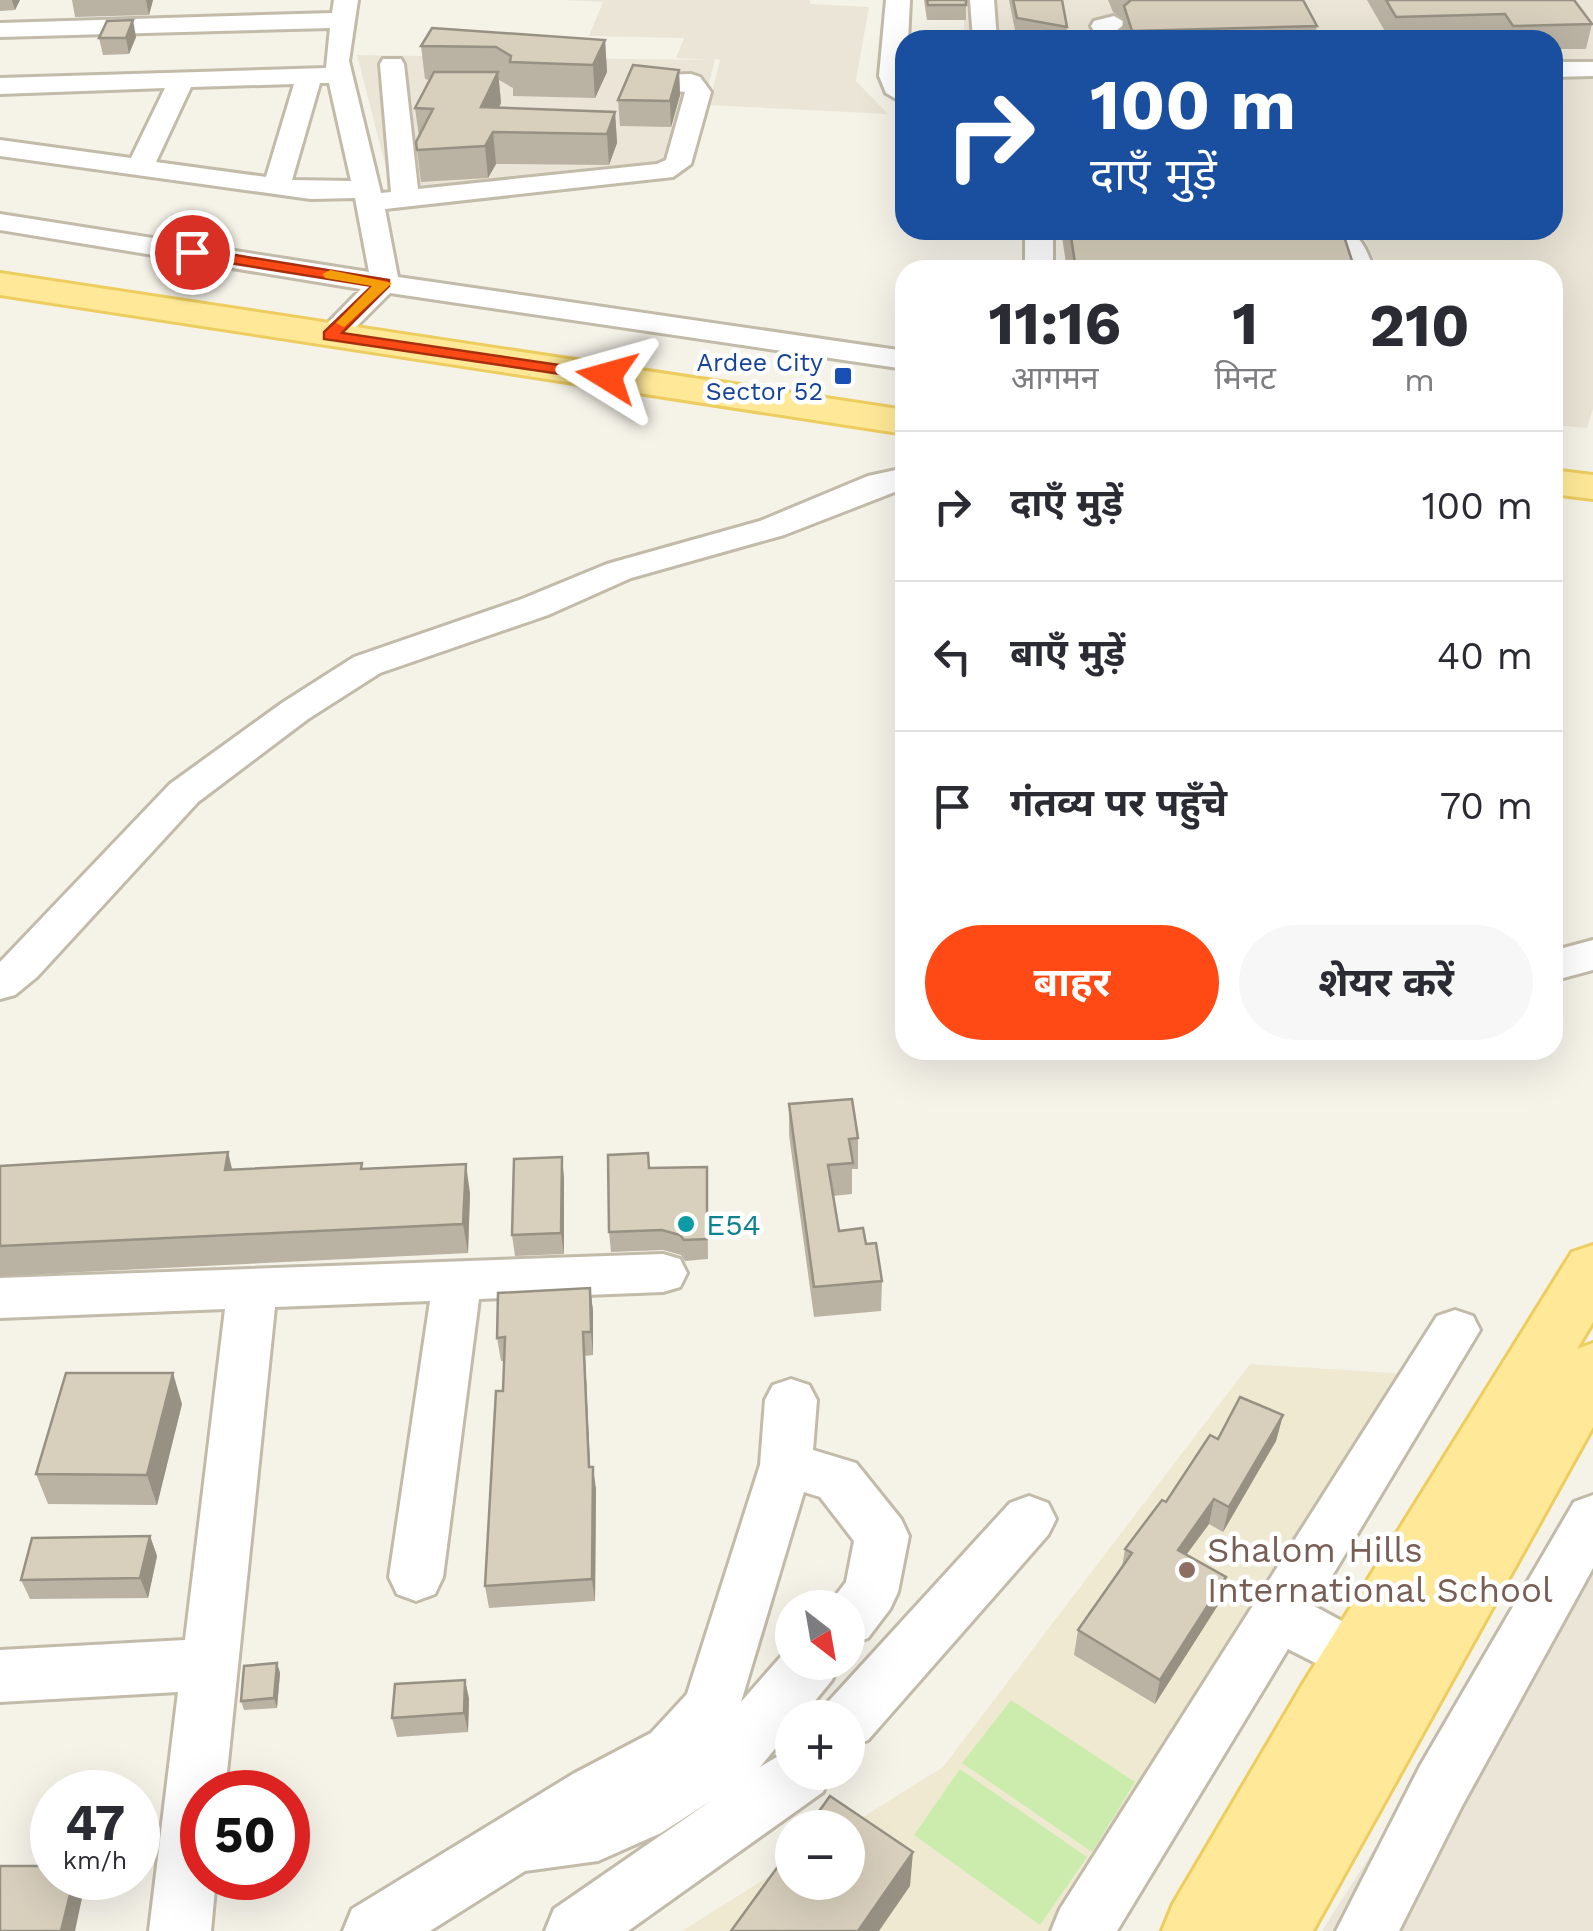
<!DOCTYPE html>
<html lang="hi">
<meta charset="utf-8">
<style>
body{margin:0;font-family:"Work Sans","Noto Sans Devanagari",sans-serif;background:#f7f7f7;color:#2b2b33;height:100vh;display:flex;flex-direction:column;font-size:38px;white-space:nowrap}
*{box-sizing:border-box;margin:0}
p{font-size:32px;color:#7c7c81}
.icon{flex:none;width:55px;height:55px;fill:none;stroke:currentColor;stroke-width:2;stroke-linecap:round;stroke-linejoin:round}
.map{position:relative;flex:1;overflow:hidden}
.details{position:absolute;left:895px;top:260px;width:668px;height:800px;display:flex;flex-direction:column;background:#fff;border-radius:30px;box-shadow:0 10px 40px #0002}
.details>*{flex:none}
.guide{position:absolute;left:895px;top:30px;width:668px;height:210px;border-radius:30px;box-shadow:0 10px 40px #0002;background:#1a4fa0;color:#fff;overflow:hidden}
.needle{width:65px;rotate:149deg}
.fabs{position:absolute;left:775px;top:1590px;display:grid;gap:20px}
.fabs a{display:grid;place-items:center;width:90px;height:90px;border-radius:50%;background:#fff;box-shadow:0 10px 40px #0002;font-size:50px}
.speed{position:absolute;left:30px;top:1770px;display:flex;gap:20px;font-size:50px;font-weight:700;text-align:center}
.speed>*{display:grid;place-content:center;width:130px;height:130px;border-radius:50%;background:#fff;box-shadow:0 10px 40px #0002;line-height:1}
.speed small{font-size:25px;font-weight:400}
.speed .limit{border:15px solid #d22;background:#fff;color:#111}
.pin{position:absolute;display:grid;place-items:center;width:85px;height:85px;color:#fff;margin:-42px;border:5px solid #fff;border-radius:50%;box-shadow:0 2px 10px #0007}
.me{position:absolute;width:110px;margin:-55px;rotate:278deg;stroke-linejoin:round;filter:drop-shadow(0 0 8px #0008)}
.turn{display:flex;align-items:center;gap:35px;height:210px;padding:0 30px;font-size:45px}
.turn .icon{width:130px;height:130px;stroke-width:2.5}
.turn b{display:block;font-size:70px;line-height:85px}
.eta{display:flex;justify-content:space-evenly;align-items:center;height:170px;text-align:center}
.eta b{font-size:60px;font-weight:700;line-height:70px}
.action{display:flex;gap:20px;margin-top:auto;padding:20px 30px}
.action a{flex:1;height:115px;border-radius:60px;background:#ff4a16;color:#fff;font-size:40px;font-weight:700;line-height:115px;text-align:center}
.action a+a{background:#f7f7f7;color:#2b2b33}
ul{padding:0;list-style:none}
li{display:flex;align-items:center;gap:30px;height:150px;padding:0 30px;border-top:2px solid #e1e1e2}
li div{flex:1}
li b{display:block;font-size:38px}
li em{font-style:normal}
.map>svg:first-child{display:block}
.residential{fill:#eae5d6}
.education{fill:#efe9d1}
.green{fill:#ccecae}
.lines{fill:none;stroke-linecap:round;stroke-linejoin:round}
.minor-casing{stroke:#c2bbaa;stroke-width:6}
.major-casing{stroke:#edcd5f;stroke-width:6}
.minor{fill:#fff;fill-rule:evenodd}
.major{fill:#ffe998;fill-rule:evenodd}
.wall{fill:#bab2a3}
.shaded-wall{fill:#979184}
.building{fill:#d8cfbd;stroke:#979184;stroke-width:2.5}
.route{fill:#ff4a16;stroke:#a6300e;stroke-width:2.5}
.slow{fill:#f59e0b}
.transit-dot{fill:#1a4fb4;stroke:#fff;stroke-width:4}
.culture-dot{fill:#0f9aa8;stroke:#fff;stroke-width:4}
.education-dot{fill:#8d6e63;stroke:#fff;stroke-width:4}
.labels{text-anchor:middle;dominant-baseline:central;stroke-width:9;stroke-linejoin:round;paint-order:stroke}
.far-transit-label{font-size:25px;fill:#164399;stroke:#fff;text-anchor:end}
.culture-label{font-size:30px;fill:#0d838f;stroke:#fff;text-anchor:start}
.near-education-label{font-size:35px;fill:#785e54;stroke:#fff;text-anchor:start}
</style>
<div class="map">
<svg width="1593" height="1931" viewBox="0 0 1593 1931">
<rect width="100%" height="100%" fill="#f5f2e8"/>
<g class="residential">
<polygon points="562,0 810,0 810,4 869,7 856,81 888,114 709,105 720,60 715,59 687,172 395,203 357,55 706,60 676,58 684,38 589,36 603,2"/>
<polygon points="964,0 1593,0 1593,409 1587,428 1553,425 1552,270 1380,270 1360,230 1552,230 1552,40 964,40"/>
<polygon points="1593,1506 1593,1931 1322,1931"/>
</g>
<polygon class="education" points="1250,1364 1407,1374 1050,1931 682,1931 792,1862 792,1882 848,1882 847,1827 943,1767"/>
<g class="green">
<polygon points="1011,1700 1135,1782 1092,1852 962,1763"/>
<polygon points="960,1769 1087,1857 1040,1925 914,1835"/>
</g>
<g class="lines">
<g class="minor-casing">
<g id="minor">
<path d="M334 0H358L349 61 381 193 391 192 380 64 383 59H401L404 64 418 189 657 164 666 160 685 92 632 86 628 81 632 76 691 74 700 77 711 92 691 164 673 177 385 209 398 277 905 351V369L390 293 341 342H319L315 336 361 289 0 230V214L369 272 355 198 311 199 0 156V140L131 158 165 88 0 94V78L326 68 330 28 0 37V23L332 13ZM320 83H329L351 181 292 180ZM294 84 266 177 156 162 191 87Z"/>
<polygon points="886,0 910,0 905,104 886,93 879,76"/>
<polygon points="970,0 994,0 997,40 973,40"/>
<polygon points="1114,16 1126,23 1117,30 1123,40 1099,40 1091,26 1094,21"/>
<polygon points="1552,62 1593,62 1593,76 1552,77"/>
<rect x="1025" y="230" width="28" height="40"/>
<path d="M1313 230C1354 230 1360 230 1374 270H1346L1338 249Z"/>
<polygon points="905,468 905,488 784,535 631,578 548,615 380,673 308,719 198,802 37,977 15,995 0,999 0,962 170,784 282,703 354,657 522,599 607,564 760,521 868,476"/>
<polygon points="1593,940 1593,970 1552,981 1552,951"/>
<polygon points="663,1254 680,1259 687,1273 680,1287 663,1292 479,1299 443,1577 435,1594 416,1601 397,1594 389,1577 430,1301 275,1307 225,1792 202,1792 202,1878 216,1878 211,1931 149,1931 178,1692 0,1702 0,1650 185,1640 225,1309 0,1318 0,1278"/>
<polygon points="1455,1310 1473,1316 1480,1330 1314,1606 1377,1640 1385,1658 1377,1676 1357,1684 1288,1649 1117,1931 1051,1931 1060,1909 1437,1316"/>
<polygon points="791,1379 809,1385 817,1400 813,1450 856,1463 901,1519 909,1536 898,1592 890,1609 868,1638 848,1645 848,1608 826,1608 846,1582 854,1541 820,1497 804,1492 741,1702 792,1644 792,1662 840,1662 832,1680 801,1718 792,1718 792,1728 760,1767 792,1748 792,1772 831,1772 823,1792 628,1931 545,1931 554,1909 712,1800 661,1833 598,1861 525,1871 430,1931 343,1931 352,1909 573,1774 651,1733 687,1694 760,1465 765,1400 773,1385"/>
<polygon points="1593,1495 1593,1568 1462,1806 1399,1931 1336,1931 1420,1766 1574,1502"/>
<polygon points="1029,1496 1048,1503 1056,1519 1048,1535 868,1740 848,1748 848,1718 821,1718 828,1702 1010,1503"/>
</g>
</g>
<g class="major-casing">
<g id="major">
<polygon points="0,273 905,410 905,434 0,295"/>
<polygon points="1552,470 1593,475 1593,499 1552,494"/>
<polygon points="1593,1245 1593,1322 1577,1349 1593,1343 1593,1427 1313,1931 1162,1931 1173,1904 1304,1682 1572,1252"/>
</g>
</g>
<use href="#minor" class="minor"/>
<use href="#major" class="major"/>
</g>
<g class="wall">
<polygon points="0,0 20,0 15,10 0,11"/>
<polygon points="72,0 153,0 149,15 75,17"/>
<polygon points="924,0 966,0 966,20 927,20"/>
<polygon points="1009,0 1062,0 1067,27 1066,40 1046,40 1016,35"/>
<polygon points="1108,0 1303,0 1317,26 1314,40 1125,40 1122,31 1123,19 1113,12"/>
<polygon points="1367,0 1574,0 1592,24 1586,49 1552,49 1552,40 1390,40"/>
<polygon points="136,37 129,54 103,55 99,38"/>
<polygon points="605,40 607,72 595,98 513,96 513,88 499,80 501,103 499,107 615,112 617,143 609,165 496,164 488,178 421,182 416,142 419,137 415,108 430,80 425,79 421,46"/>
<polygon points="679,70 680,95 671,127 620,126 618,100"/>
<polygon points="1061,230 1342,230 1355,270 1067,270"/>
<polygon points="789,1104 858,1138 858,1169 852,1169 852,1194 833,1196 839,1231 866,1244 882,1281 881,1311 814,1317 789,1135"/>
<polygon points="228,1152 232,1170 363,1169 470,1193 468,1253 0,1276 0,1166"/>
<polygon points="707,1167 708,1259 685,1261 681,1255 663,1250 611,1252 609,1232 649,1168"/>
<polygon points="564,1177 564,1254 515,1256 512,1235"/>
<polygon points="590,1288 593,1311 593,1355 585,1356 590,1467 596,1489 595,1601 489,1608 485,1586 503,1391 504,1361 501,1361 497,1338"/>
<polygon points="182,1404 157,1505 48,1504 36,1474"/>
<polygon points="1283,1415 1276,1441 1223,1532 1209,1524 1186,1555 1220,1602 1155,1704 1074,1655 1078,1630 1122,1567 1125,1549 1218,1439"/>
<polygon points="150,1536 157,1556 148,1598 30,1599 21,1580"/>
<polygon points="277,1663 280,1673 277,1708 244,1710 241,1701"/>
<polygon points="465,1680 469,1699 468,1732 397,1737 392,1718"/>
</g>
<g class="shaded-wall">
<polygon points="12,0 20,0 15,10"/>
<polygon points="146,0 153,0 149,15"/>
<polygon points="133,20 136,37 129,54 126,38"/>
<polygon points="605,40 607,72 595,98 593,65"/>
<polygon points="679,70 680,95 671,127 670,101"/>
<polygon points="498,72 501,103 484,138 481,107"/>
<polygon points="615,112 617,143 609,165 607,134"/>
<polygon points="493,132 496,164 488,178 485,146"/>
<polygon points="228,1152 235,1182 225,1170"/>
<polygon points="562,1157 564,1177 564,1254 561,1233"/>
<polygon points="466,1164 470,1193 468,1253 463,1224"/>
<polygon points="590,1288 593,1311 593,1355 591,1332"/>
<polygon points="583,1332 585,1356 591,1490 589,1467"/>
<polygon points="173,1373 182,1404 157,1505 147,1475"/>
<polygon points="1283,1415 1276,1441 1223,1532 1229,1507"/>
<polygon points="593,1467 596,1489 595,1601 592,1579"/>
<polygon points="1214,1499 1209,1524 1172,1574 1178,1550"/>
<polygon points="150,1536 157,1556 148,1598 140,1578"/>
<polygon points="1226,1577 1220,1602 1155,1704 1160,1680"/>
<polygon points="277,1663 280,1673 277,1708 274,1698"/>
<polygon points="465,1680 469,1699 468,1732 464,1713"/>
<polygon points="913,1852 910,1886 879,1931 858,1931"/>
<polygon points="74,1878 82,1878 85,1884 75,1931 61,1931"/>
</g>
<g class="building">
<polygon points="927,0 966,0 966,5 928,5"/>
<polygon points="1013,0 1062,0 1067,27 1017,18"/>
<polygon points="1131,0 1303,0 1317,26 1132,31 1124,6"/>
<polygon points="1386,0 1574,0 1592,24 1513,26 1505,14 1396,17"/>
<polygon points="133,20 126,38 99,38 107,21"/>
<polygon points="432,28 605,40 593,65 510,62 511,56 496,47 421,46"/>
<polygon points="633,65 679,70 670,101 618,100"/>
<polygon points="434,72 498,72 481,107 615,112 607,134 493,132 485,146 417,150 416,142 433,109 415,108"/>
<polygon points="1070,230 1342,230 1355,270 1076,270"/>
<polygon points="852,1099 858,1138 849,1139 853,1163 828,1165 839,1231 863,1228 866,1244 876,1243 882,1281 814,1287 789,1104"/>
<polygon points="228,1152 225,1170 362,1163 361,1169 466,1164 463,1224 0,1246 0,1166"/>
<polygon points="648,1153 649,1168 707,1167 707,1239 684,1240 680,1235 662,1230 609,1232 608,1155"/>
<polygon points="562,1157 561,1233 512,1235 514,1159"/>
<polygon points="590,1288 591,1332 583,1332 589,1467 593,1467 592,1579 485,1586 496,1391 503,1391 505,1337 497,1338 498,1293"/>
<polygon points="66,1373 173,1373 147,1475 36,1474"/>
<polygon points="1240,1397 1283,1415 1229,1507 1214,1499 1178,1550 1226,1577 1160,1680 1078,1630 1132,1553 1125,1549 1162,1500 1166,1502 1210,1435 1218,1439"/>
<polygon points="150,1536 140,1578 21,1580 32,1538"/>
<polygon points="277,1663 274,1698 241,1701 244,1666"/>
<polygon points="465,1680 464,1713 392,1718 395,1684"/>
<polygon points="830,1796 913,1852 858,1931 731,1931 792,1847 792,1882 848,1882 848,1828 807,1828"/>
<polygon points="0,1866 52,1866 52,1878 74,1878 61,1931 0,1931"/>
</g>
<polygon class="route" points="192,248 389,280 389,286 342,333 607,372 616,376 607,381 324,339 324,332 372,286 186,256 184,252"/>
<polygon class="slow" points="330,270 392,283 344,327 336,323 372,286 325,278 323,274"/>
<rect class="transit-dot" x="833" y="366" width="20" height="20" rx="5"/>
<circle class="culture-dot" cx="686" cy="1224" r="10"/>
<circle class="education-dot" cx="1187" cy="1570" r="10"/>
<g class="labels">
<g class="far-transit-label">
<text x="823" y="362">Ardee City<tspan x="823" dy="29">Sector 52</tspan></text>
</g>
<g class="culture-label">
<text x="706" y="1224">E54</text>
</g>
<g class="near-education-label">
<text x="1207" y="1550">Shalom Hills<tspan x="1207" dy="40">International School</tspan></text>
</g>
</g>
</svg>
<div class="fabs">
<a><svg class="needle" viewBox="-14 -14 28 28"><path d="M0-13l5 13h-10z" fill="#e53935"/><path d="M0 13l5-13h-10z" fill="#7c7c81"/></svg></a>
<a>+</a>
<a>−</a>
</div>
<div class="speed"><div>47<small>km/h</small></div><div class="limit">50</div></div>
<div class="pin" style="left:192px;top:252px;background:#d93025"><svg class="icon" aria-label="arrive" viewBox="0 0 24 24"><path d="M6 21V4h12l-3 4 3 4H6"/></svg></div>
<svg class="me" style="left:607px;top:376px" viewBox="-20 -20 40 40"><path d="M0-17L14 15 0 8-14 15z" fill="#ff4a16" stroke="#fff" stroke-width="4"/></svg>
<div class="guide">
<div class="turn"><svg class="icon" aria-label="right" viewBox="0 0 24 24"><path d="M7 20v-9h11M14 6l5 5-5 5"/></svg><div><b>100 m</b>दाएँ मुड़ें</div></div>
</div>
<section class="details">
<div class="eta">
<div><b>11:16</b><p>आगमन</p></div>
<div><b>1</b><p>मिनट</p></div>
<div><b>210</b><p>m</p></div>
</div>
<ul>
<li><svg class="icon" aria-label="right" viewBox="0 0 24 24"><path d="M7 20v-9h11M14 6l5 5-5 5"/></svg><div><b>दाएँ मुड़ें</b></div><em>100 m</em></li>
<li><svg class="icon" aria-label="left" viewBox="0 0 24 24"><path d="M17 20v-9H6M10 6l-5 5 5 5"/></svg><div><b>बाएँ मुड़ें</b></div><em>40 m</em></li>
<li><svg class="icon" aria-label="arrive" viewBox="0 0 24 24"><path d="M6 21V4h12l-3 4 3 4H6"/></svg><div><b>गंतव्य पर पहुँचे</b></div><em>70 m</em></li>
</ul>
<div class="action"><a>बाहर</a><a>शेयर करें</a></div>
</section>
</div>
